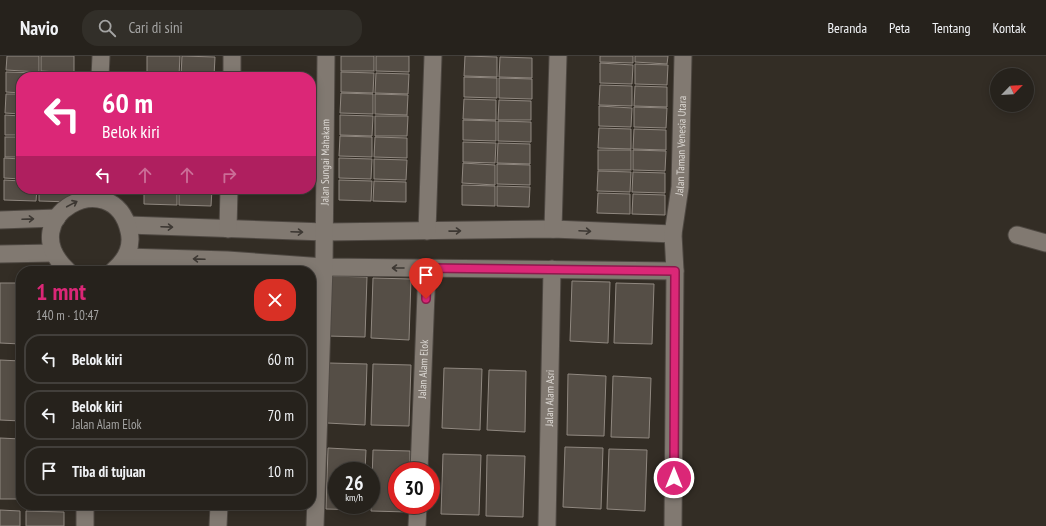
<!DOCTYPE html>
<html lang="id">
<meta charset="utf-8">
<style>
body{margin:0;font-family:"PT Sans Narrow",sans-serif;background:#322f29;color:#f1f3f6;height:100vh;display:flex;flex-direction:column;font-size:15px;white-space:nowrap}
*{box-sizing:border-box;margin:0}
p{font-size:13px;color:#a4a4a3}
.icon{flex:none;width:22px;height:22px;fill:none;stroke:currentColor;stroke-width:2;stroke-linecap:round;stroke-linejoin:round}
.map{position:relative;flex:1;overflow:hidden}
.details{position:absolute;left:16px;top:210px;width:300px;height:244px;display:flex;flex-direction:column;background:#26221c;border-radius:16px;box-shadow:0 2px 10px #0003,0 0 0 1px #423f3b}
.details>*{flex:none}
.top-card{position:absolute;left:16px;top:16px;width:300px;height:122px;border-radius:16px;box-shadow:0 2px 10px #0003,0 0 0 1px #423f3b;background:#db2777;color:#fff;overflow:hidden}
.needle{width:26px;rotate:65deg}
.tools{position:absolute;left:990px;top:12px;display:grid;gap:8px}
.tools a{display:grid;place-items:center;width:44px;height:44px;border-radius:50%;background:#26221c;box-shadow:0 2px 10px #0003,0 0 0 1px #423f3b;font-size:20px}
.speed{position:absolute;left:328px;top:406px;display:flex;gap:8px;font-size:20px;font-weight:700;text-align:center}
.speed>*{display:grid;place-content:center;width:52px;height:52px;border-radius:50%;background:#26221c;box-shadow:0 2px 10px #0003,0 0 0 1px #423f3b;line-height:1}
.speed small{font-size:10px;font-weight:400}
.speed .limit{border:6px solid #d22;background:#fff;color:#111}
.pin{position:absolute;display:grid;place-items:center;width:34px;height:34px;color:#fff;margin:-41px -17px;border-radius:50% 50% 50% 0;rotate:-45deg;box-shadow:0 0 4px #0007}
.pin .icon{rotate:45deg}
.me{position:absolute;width:44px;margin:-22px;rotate:0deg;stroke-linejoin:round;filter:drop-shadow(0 0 3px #0008)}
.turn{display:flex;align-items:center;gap:14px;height:84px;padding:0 20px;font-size:18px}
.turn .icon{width:52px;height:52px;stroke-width:2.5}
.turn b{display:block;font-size:28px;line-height:34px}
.lanes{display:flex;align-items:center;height:38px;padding:0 20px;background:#0003;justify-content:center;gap:20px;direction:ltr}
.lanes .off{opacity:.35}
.round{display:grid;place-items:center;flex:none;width:42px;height:42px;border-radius:16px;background:#322f29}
.summary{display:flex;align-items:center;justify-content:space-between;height:68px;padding:0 20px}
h1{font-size:24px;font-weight:600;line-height:30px;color:#db2777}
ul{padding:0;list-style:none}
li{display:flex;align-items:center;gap:12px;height:50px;margin:0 8px 6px;padding:0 12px;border:2px solid #423f3b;border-radius:16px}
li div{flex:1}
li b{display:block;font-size:15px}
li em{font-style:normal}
header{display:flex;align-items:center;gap:24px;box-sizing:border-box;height:56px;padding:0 20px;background:#26221c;border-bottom:1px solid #423f3b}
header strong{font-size:19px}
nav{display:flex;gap:22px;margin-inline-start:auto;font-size:14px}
.search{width:280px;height:36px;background:#322f29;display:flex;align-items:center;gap:10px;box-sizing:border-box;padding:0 14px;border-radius:16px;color:#a4a4a3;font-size:15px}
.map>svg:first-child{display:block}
.building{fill:#554e46;stroke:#908880}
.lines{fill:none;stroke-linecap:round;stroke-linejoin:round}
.minor-casing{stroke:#4e4842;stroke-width:19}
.minor{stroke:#817971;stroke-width:17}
.oneway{stroke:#3d3833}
.route-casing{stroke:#8e194d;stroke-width:10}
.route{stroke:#db2777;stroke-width:7}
.labels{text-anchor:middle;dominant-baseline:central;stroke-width:4;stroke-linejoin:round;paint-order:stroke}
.street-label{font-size:11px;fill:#dedad5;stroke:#181512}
</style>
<header>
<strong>Navio</strong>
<div class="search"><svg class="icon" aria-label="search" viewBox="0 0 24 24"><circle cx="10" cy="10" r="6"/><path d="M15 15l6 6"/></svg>Cari di sini</div>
<nav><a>Beranda</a><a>Peta</a><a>Tentang</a><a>Kontak</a></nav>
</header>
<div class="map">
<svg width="1046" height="470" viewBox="0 0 1046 470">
<rect width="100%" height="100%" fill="#332d25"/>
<g class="building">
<polygon points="7,0 39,0 39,16 6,14"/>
<polygon points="41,0 74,0 74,17 41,15"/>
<polygon points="147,0 180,0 179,20 147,19"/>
<polygon points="182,0 215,1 214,21 181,20"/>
<rect x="341" y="0" width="33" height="15"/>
<polygon points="376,0 409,0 409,16 376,15"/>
<polygon points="465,0 497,1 497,21 464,20"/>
<polygon points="600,0 633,0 633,7 600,6"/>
<polygon points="635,0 668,0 667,8 635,6"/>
<polygon points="500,1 532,2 532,22 499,21"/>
<polygon points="600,7 633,9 632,28 600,27"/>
<polygon points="635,8 668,9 667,29 635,28"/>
<polygon points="6,16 39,17 39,21 21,21 21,37 6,36"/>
<polygon points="341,16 374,17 373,37 341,36"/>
<polygon points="41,17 74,18 74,21 41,21"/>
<polygon points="376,17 409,18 408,38 375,37"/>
<polygon points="464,21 497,22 497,42 464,41"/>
<polygon points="499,22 532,23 532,43 499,42"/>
<polygon points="600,29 632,30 632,50 599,49"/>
<polygon points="635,30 667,31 667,51 634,50"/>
<polygon points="341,37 373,38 373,58 340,57"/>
<polygon points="6,38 21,38 21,58 5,57"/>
<polygon points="375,38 408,39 407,59 375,58"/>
<polygon points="464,43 496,44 496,64 463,63"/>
<polygon points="499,44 531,45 531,64 498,64"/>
<polygon points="599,50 632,52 631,71 599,70"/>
<polygon points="634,51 667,52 666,72 634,71"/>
<polygon points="5,59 21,60 21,79 5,79"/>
<polygon points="340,59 373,60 372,80 340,79"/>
<polygon points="375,60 408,60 407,80 375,80"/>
<polygon points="463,64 496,65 496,85 463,84"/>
<polygon points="498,65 531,66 531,86 498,85"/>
<polygon points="599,72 631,73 631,93 598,92"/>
<polygon points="634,73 666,74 666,94 633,93"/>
<polygon points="340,80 372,81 372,101 339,100"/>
<rect x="5" y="81" width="16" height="20"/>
<polygon points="375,81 407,82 407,102 374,101"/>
<polygon points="463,86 496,87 495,107 463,106"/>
<polygon points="498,87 530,88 530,108 497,107"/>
<rect x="598" y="94" width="33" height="20"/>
<polygon points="633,94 666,95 665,115 633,114"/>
<polygon points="4,102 21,103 21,123 4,122"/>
<polygon points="339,102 372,103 371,123 339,122"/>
<polygon points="374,103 407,104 406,124 374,123"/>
<polygon points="463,107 495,109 495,129 462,127"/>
<polygon points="497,108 530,109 530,129 497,128"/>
<polygon points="598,115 631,116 630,136 597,135"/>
<polygon points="633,116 665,117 665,137 632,136"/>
<polygon points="4,124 21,125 21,133 37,133 36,145 4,144"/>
<polygon points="339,124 372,125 371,145 339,144"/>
<polygon points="374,125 406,126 406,146 373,145"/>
<polygon points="462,129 495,130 495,150 462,149"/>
<polygon points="497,130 530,131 529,151 497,150"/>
<polygon points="39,133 72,133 71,146 39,145"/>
<polygon points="144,133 177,133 177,149 144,148"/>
<polygon points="179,133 212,133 211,150 179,149"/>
<polygon points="598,137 630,138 630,158 597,157"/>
<polygon points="633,138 665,139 665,159 632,158"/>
<polygon points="329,220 367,221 365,281 327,280"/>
<polygon points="373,222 411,223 409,284 371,282"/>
<polygon points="572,225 610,226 608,287 570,285"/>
<polygon points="0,227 21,227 21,288 0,287"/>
<polygon points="616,227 654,228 652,288 614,287"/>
<polygon points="0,304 21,305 21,365 0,364"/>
<polygon points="329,307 367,308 365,369 327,367"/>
<polygon points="373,308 411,309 409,370 371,369"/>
<polygon points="444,312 482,313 480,374 442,372"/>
<polygon points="489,314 526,315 525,376 487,374"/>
<polygon points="568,318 606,320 604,380 567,379"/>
<polygon points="613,320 651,322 649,382 611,381"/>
<polygon points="0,382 21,383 20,443 0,443"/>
<polygon points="565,391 603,392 601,453 563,451"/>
<polygon points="328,392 366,394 365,415 337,415 337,449 364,449 364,454 326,453"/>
<polygon points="609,393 647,394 645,455 607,453"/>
<polygon points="373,394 410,395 410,415 397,415 397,449 409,449 408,456 371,455"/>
<polygon points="443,398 481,399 479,459 441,458"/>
<polygon points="487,399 525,400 523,461 486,460"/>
<polygon points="163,449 201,449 201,452 163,450"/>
<polygon points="0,454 20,455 20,470 0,470"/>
<polygon points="26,455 64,456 64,470 26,470"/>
</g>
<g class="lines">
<g class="minor-casing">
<g id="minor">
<polyline points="100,21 101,0"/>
<polyline points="232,21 232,0"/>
<polyline points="0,164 57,162"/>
<polyline points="128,169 325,176 553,173 673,178"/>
<polyline points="228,173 229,133"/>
<polyline points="553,173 558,0"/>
<polyline points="427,175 433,0"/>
<polyline points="1017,179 1046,187"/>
<polyline points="0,198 54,197"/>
<polyline points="126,201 227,204 324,211 675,215"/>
<path d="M68 215C10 161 113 106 129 175 133 191 125 205 113 215"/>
<path id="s1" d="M419 415 427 212"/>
<polyline points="85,470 85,449"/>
<polyline points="218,470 219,449"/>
<path id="s2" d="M315 470 324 211 326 0"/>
<polyline points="417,470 418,449"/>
<path id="s3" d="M547 470 552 213"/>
<path id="s4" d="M673 470 675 215 673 178 680 131 683 0"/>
</g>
</g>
<use href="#minor" class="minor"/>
</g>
<defs><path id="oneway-shaft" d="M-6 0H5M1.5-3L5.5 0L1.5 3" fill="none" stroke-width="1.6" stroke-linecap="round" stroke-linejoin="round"/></defs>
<g class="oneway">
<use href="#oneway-shaft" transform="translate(72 148) rotate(-28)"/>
<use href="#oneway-shaft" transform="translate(28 163) rotate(-2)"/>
<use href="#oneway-shaft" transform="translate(167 171) rotate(2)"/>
<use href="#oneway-shaft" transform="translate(455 175) rotate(-1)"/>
<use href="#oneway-shaft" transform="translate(585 175) rotate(3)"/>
<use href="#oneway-shaft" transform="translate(297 176) rotate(2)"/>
<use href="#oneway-shaft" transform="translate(199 203) rotate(-178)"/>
<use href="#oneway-shaft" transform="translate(398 212) rotate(-180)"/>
</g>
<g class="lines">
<g class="route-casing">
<polyline id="route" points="426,243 427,212 675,215 674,422"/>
</g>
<use href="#route" class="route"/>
</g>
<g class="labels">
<g class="street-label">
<text stroke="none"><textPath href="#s4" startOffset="381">Jalan Taman Venesia Utara</textPath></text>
<text stroke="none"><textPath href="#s2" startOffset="364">Jalan Sungai Mahakam</textPath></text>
<text stroke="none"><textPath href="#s1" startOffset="102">Jalan Alam Elok</textPath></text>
<text stroke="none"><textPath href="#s3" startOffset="128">Jalan Alam Asri</textPath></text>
</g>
</g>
</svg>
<div class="tools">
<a><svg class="needle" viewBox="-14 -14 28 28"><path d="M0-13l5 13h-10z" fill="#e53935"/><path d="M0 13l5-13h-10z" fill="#a4a4a3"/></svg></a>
</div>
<div class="speed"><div>26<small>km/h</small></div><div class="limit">30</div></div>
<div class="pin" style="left:426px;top:243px;background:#d93025"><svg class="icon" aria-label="arrive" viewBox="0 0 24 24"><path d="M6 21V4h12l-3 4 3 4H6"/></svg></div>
<svg class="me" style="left:674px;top:422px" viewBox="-20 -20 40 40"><circle r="17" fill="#db2777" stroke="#fff" stroke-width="3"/><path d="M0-11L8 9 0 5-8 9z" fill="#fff"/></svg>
<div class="top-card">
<div class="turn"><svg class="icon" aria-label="left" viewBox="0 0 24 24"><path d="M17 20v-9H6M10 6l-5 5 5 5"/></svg><div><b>60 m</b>Belok kiri</div></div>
<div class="lanes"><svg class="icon" aria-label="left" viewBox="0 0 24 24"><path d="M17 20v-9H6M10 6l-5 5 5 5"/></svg><svg class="icon off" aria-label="ahead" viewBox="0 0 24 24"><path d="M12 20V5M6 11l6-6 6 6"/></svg><svg class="icon off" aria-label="ahead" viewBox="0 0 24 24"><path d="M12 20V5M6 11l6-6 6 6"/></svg><svg class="icon off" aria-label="right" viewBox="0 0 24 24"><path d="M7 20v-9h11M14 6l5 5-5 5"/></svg></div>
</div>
<section class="details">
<div class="summary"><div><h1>1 mnt</h1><p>140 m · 10:47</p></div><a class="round" style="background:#d93025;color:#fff"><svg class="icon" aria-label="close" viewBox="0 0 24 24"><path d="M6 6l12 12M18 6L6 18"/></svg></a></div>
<ul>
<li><svg class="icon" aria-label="left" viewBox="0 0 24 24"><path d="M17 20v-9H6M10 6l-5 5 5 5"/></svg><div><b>Belok kiri</b></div><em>60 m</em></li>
<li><svg class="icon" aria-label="left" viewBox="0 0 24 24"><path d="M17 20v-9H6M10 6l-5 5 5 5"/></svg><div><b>Belok kiri</b><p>Jalan Alam Elok</p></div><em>70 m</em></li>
<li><svg class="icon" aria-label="arrive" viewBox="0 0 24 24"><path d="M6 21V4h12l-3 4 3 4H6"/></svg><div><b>Tiba di tujuan</b></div><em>10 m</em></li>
</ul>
</section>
</div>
